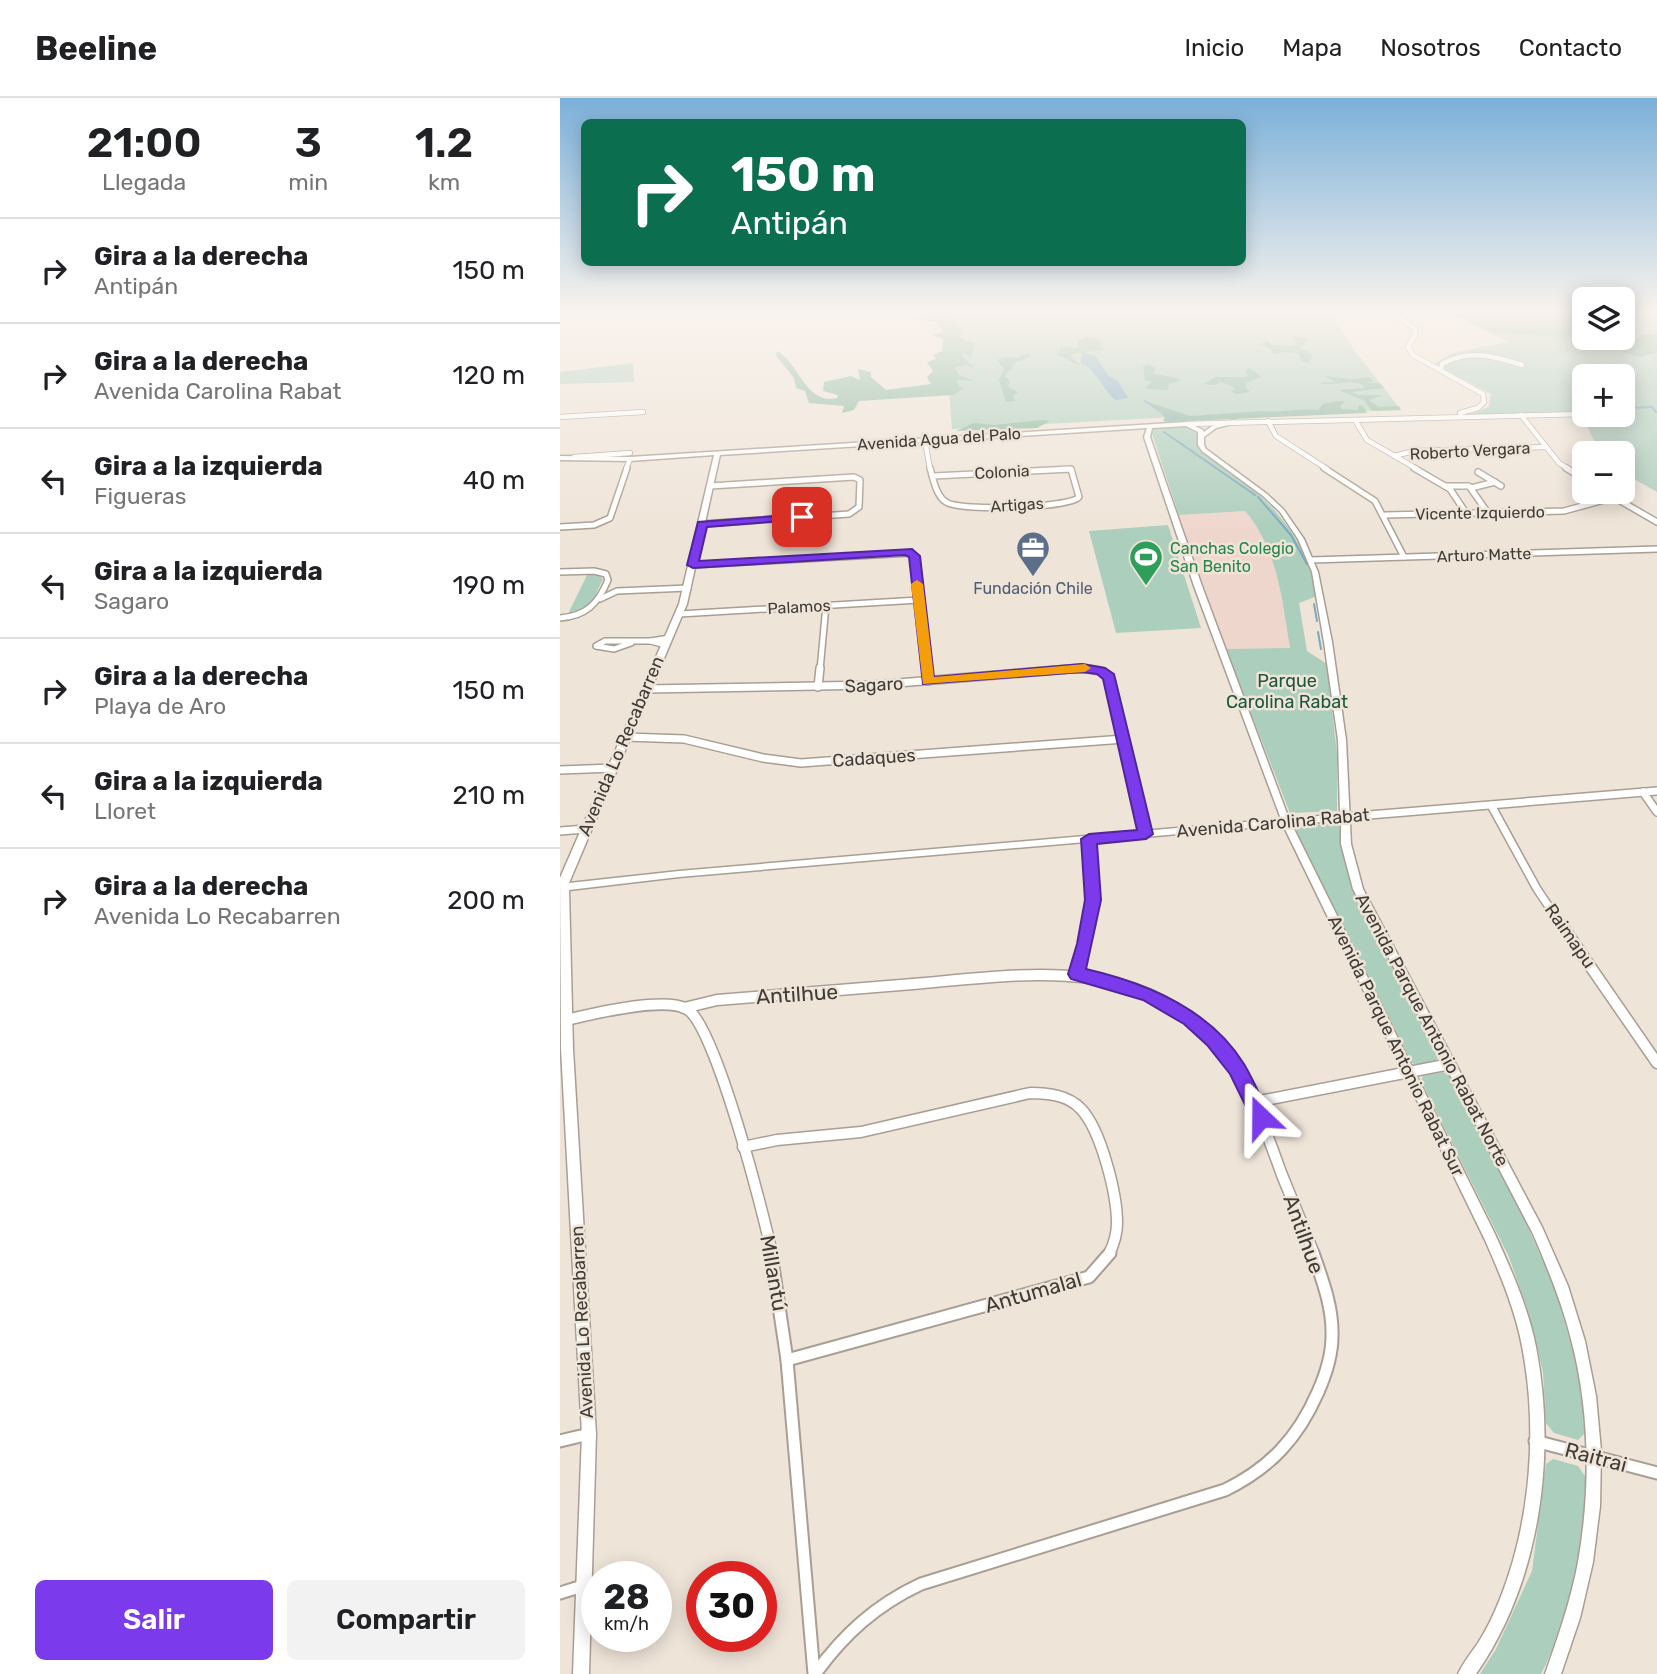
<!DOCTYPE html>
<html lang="es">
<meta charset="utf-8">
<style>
body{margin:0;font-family:Rubik,sans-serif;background:#f2f2f2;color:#202124;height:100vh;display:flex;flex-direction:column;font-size:26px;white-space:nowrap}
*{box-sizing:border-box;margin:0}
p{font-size:23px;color:#757577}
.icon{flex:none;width:38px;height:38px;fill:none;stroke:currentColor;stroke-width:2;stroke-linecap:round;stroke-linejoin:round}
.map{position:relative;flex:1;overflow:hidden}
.side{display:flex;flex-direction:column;background:#fff;width:560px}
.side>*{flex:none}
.guide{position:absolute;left:21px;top:21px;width:665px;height:147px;border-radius:10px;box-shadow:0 4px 18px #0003;background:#0b6e4f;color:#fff;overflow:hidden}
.fabs{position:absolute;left:1012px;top:189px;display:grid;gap:14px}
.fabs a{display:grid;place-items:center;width:63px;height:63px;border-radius:10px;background:#fff;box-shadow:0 4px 18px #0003;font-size:35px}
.speed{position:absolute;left:21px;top:1463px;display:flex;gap:14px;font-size:35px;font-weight:700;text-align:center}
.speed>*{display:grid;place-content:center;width:91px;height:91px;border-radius:50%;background:#fff;box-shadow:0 4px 18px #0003;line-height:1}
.speed small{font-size:18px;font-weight:400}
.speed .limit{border:10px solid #d22;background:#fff;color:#111}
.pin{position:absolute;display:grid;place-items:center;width:60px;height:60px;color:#fff;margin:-30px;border-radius:14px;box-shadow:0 4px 10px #0006}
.me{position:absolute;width:77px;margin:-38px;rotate:337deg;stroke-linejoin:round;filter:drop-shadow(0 0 5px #0008)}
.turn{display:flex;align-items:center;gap:24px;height:147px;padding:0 35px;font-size:32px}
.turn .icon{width:91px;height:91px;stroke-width:2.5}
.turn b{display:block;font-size:49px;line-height:60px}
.eta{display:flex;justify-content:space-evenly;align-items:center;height:119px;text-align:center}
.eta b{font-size:42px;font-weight:600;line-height:49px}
.button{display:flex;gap:14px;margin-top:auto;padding:14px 35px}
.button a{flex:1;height:80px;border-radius:10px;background:#7c3aed;color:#fff;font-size:28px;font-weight:600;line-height:80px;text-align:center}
.button a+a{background:#f2f2f2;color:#202124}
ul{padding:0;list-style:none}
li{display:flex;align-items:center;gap:21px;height:105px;padding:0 35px;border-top:2px solid #e0e0e0}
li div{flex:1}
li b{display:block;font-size:26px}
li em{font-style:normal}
header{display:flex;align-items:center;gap:42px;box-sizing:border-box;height:98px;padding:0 35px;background:#fff;border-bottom:2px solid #e0e0e0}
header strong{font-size:33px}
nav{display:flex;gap:38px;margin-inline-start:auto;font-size:24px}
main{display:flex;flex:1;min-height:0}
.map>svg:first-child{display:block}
.education{fill:#efd6cd}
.green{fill:#accebc}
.forest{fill:#84b49b}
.water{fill:#79a9c3}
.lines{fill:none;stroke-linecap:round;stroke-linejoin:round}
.stream{stroke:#79a9c3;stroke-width:2}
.minor-far4-casing{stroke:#a89e93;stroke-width:6}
.minor-far3-casing{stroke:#a89e93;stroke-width:8}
.minor-far2-casing{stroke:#a89e93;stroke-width:10}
.minor-far1-casing{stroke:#a89e93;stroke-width:13}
.minor-casing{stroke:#a89e93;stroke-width:15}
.tertiary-casing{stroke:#a89e93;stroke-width:3}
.minor-far4{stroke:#fff;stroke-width:4.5}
.minor-far3{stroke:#fff;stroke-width:5}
.minor-far2{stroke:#fff;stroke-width:7}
.minor-far1{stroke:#fff;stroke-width:10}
.minor{stroke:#fff;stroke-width:11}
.tertiary{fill:#fff;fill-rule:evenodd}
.route{fill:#7c3aed;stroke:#51269a;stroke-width:2}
.slow{fill:#f59e0b}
.labels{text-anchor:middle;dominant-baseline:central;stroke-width:5;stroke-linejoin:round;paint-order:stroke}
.far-street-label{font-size:16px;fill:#3f3b36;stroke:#efe4d8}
.far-leisure-label{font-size:16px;fill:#27864d;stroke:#efe4d8;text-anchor:start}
.far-service-label{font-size:16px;fill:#4e5e75;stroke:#efe4d8}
.park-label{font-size:18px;fill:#1b563d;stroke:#efe4d8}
.street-label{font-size:18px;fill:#3f3b36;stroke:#efe4d8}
.near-street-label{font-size:21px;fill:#3f3b36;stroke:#efe4d8}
</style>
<header>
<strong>Beeline</strong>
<nav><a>Inicio</a><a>Mapa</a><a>Nosotros</a><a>Contacto</a></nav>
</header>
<main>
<section class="side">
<div class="eta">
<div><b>21:00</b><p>Llegada</p></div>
<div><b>3</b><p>min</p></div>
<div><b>1.2</b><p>km</p></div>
</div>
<ul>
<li><svg class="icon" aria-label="right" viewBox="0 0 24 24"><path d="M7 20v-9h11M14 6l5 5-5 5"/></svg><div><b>Gira a la derecha</b><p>Antipán</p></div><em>150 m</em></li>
<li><svg class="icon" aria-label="right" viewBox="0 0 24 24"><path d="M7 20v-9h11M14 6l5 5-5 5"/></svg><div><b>Gira a la derecha</b><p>Avenida Carolina Rabat</p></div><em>120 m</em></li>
<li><svg class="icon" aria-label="left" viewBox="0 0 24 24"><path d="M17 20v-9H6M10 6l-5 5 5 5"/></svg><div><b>Gira a la izquierda</b><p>Figueras</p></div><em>40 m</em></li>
<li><svg class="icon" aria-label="left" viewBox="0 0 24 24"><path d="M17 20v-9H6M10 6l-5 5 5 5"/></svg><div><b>Gira a la izquierda</b><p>Sagaro</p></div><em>190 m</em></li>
<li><svg class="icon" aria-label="right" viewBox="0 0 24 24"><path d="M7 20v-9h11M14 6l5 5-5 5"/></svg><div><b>Gira a la derecha</b><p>Playa de Aro</p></div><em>150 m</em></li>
<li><svg class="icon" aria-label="left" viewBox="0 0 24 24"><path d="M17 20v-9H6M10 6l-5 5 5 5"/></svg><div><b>Gira a la izquierda</b><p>Lloret</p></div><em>210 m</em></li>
<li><svg class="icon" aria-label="right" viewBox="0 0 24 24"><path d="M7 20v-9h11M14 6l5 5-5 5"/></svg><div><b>Gira a la derecha</b><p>Avenida Lo Recabarren</p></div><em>200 m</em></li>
</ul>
<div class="button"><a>Salir</a><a>Compartir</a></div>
</section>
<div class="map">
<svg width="1097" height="1576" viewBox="0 0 1097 1576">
<rect width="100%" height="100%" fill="#efe4d8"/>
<polygon class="education" points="685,413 699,431 711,456 721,494 730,550 666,551 619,417"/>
<g class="green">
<polygon points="383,214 771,214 794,252 841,312 672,316 392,331"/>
<polygon points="889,214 1024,214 1024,240 1062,240 1062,214 1097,214 1097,394 1062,374 1062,355 1040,355 1026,326 1031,317 1062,317 1062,278 1024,278 1024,313 907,318 929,309 931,296 874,266 893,255 949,244"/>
<polygon points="73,265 74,284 0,286 0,274"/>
<path d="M623 328 638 336 637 344 640 351C698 393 741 423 757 498L739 505 747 553 767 566 777 656V713L730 715 666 551 730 550C722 502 718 451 685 413L619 417 591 333 593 329Z"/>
<polygon points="608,427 641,530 556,535 529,433"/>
<polygon points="28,475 38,476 43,481 30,508 8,516"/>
<polygon points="774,725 780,729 788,777 798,801 879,956 876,964 859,968 852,965 736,733 739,728"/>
<path d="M883 974 891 978C950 1095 1017 1200 1025 1335L1018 1342 994 1335 986 1325 983 1274 968 1213 949 1159 861 983 863 978Z"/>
<path d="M993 1361 1018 1368 1027 1381C1021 1447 1013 1516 981 1576H920L936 1551 972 1473 986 1366Z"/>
</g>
<g class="forest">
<path d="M368 214H395L393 220 402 232 400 238 403 241 415 245 411 260 405 255 401 256 415 271 406 267 395 270 399 277 414 283 397 282 399 289 404 290 393 297 299 303 294 312 282 315 284 308 249 305 245 293 236 290 234 280 216 258 217 253C238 263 246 308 277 300L278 297 263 293 264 284 291 278 300 282 298 271 311 274V279L326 292 371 286 367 279 373 273 367 264 376 261 373 257 382 253 383 241 372 237 383 234 377 224 351 220Z"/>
<polygon points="889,214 1024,214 1024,234 1004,239 931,235"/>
<polygon points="1086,236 1097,236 1097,255 1078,259 1062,254 1063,247"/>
<polygon points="738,238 747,241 741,250 752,257 749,265 742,264 738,255 722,254 714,257 711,251 700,246 708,243 711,247 733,248 737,245 733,239"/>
<polygon points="527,239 539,241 543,252 512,256 512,260 521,267 518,267 498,257 501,249 519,250 518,243"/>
<polygon points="468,255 471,258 453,266 452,271 445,277 450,284 448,289 458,294 453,298 455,303 446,304 439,282 444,271 437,262 445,259 457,260"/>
<polygon points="589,267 596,270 593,275 620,281 619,283 609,286 608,292 587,291 586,289 592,284 585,282 583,268"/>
<polygon points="689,270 702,279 686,285 686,290 690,294 677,296 671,294 675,290 662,284 654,287 644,286 655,279 685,279 688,278 685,273"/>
<path d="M764 278 794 281 809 279 813 283 804 285H820L824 290 792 294 799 297H823L809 302 819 309 839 308 841 312 812 313 805 303 779 292 804 290 803 287C789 280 773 289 758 285L776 284Z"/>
<path d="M779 303H785L780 308 782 311 798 312V308L802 307 807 315 607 324 603 323 605 319 588 304 630 318 703 313C721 315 739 310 758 312L763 306Z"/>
<polygon points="483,322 490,323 477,330 396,333 414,325 434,327"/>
</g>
<path class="water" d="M522 254 535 258 548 277 558 283 568 300 555 302C543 291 536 272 521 265Z"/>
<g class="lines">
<g class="stream">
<polyline points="585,303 598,312"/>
<polyline points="1091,308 1096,314"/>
<polyline points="1062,310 1092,309"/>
<polyline points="604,316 617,321"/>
<polyline points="604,334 695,397"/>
<polyline points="698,399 731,437 747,466"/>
<polyline points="754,506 757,523"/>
<polyline points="758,534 761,551"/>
</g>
<g class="minor-far4-casing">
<g id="minor-far4">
<polyline points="831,214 855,231 855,237 848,249 853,257 923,296 924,304 918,310 900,315"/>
<path d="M881 273 882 266C908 251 935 258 962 267"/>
<polyline points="961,317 999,365 1009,371"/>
<polyline points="0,319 83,314"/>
<polyline points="795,322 807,342 857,371"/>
<polyline points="708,323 716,338 767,371"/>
<polyline points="627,326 1024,316"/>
<polyline points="364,337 370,371"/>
<polyline points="834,358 854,353 986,349"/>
<polyline points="14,359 70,355"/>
<polyline points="66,371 70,361"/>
<polyline points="502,371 511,371"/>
</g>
</g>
<g class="minor-far3-casing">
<g id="minor-far3">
<path d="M370 370C373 380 376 398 386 404 401 414 510 410 519 399L511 371 374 378"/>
<polyline points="764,370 815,403 844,459"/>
<polyline points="854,370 890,391 906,415"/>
<polyline points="1006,370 1024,381"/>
<polyline points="918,374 941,388"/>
<polyline points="885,388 909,388 928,415"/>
<polyline points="911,390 935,384"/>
<polyline points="1045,394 1097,424"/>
<polyline points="825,417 1004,413 1055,399"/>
<polyline points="142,426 289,416 299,409 300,382 294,379 150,388"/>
<polyline points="0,429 34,427 50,420 67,370"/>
<polyline points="751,462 1097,451"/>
<polyline points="133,467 351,455 354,458 367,572"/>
<path d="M0 474 34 473 46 476 48 482C38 506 26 518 0 520"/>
<polyline points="40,501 57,493 128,490"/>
<polyline points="119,516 359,502"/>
<polyline points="71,545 54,551 36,548 45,543 91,543"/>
<polyline points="105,547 91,543 109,540"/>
<polyline points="260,572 266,507"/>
<polyline points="502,572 532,572"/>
</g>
</g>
<g class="minor-far2-casing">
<g id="minor-far2">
<polyline points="367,570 368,583"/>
<polyline points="258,589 260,570"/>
<polyline points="86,591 313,587 522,570 541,573 551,582 586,736"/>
<polyline points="66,639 124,641 203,660 241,665 564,641"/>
<polyline points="0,672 53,670"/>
<polyline points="1083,694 1097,714"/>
<polyline points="931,707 977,791 1002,828"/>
<polyline points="785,719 1097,693"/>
<polyline points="0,733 26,731"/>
<polyline points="529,741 533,793 530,828"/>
</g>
</g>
<g class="minor-far1-casing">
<g id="minor-far1">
<polyline points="1001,826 1097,965"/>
<polyline points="517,876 530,826"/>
<path d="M124 910 157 902C222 897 287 891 353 886 458 877 577 855 656 945 690 983 705 1031 722 1077 733 1104 744 1130 754 1156"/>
<path d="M6 922C32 916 104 898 127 911 155 926 204 1117 212 1156"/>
<polyline points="695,1004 890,966"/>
<path d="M183 1049 217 1042 301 1034 470 995C488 995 508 997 521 1011 541 1032 557 1096 557 1125 557 1136 554 1146 549 1156"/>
</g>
</g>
<g class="minor-casing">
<g id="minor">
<polyline points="211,1155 227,1262 254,1576"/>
<polyline points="227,1262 529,1179 550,1155"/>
<polyline points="0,1343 29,1336"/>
<polyline points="975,1343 1097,1375"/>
<polyline points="0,1495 26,1487"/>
<path d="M255 1576C284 1536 316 1507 361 1486L665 1392C710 1370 738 1340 758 1294 766 1276 772 1258 772 1238 773 1209 762 1181 753 1155"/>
</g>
</g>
<g class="tertiary-casing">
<path id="tertiary" d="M674 322 676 323V325L656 330 644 339V347L646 351 707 396 724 412 744 441 758 474 772 544 786 642 791 746 803 791 982 1129 1008 1188 1025 1243 1036 1298 1041 1353 1040 1408 1033 1464 1020 1520 1001 1576H985C998 1539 1011 1502 1018 1464 1031 1391 1030 1313 1011 1241 1002 1205 988 1171 973 1136L793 791 781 746V722L732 727 934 1134C951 1171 968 1209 976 1249 997 1358 980 1484 916 1576H898C903 1565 911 1555 918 1545 927 1531 934 1516 940 1501 971 1423 978 1330 962 1248 955 1211 940 1176 925 1142L723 727 119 779 9 792 13 951 36 1336 29 1576H13L22 1336 1 951 0 780 119 506 154 357 70 363 0 362V358L70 359 627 324 643 332 644 334 652 328ZM626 328 638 334V347L642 353 703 398 720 414 738 441 752 474 764 544 778 642 780 716 729 721 642 488 590 339 592 330ZM587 330 584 339 634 488 721 721 119 773 9 785 127 506 160 357Z"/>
</g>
<use href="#minor-far4" class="minor-far4"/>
<use href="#minor-far3" class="minor-far3"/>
<use href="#minor-far2" class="minor-far2"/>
<use href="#minor-far1" class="minor-far1"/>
<use href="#minor" class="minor"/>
<use href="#tertiary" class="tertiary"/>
</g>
<linearGradient id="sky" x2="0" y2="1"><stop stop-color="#7bb0d9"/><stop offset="0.49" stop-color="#f8f3ed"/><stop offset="1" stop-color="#f8f3ed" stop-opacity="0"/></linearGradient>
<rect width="1097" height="435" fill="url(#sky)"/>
<path class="route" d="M242 416 246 417V421L147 429 139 463 352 451 360 458 374 579 522 566 545 570 554 576 593 736 586 741 537 746 541 802 526 871C587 885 650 911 684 966 694 983 702 1002 710 1019L707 1025 701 1028 694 1025 670 976 647 947 624 926 583 902 511 881 508 876 517 846 525 802 521 741 529 736 577 732 543 581 537 576 522 574 363 586 349 459 345 457 133 470 127 467 138 424Z"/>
<polygon class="slow" points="357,482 363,486 374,579 525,566 531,570 525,574 363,586 351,486"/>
<defs>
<g id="office-pin" transform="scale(1.75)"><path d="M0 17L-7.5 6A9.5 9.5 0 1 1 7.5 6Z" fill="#5c6f8a" stroke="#efe4d8"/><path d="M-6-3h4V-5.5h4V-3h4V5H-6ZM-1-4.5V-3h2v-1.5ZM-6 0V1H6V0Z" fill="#fff"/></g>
<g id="stadium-pin" transform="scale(1.75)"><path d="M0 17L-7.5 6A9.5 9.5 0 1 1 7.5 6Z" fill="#2e9e5b" stroke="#efe4d8"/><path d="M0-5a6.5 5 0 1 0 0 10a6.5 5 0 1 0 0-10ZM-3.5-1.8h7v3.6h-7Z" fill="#fff"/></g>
</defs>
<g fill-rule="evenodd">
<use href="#office-pin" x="473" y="450"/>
<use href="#stadium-pin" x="586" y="459"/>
</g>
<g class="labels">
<g class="far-street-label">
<text transform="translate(379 341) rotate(-4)">Avenida Agua del Palo</text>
<text transform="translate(910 353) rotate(-3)">Roberto Vergara</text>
<text transform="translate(442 374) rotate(-3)">Colonia</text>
<text transform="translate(457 407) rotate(-4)">Artigas</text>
<text transform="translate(920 415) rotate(-1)">Vicente Izquierdo</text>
<text transform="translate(924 457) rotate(-2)">Arturo Matte</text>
<text transform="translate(239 509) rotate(-3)">Palamos</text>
</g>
<g class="far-leisure-label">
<text x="610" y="450">Canchas Colegio<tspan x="610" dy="18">San Benito</tspan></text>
</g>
<g class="far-service-label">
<text x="473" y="490">Fundación Chile</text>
</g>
<g class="park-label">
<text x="727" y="583">Parque<tspan x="727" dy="21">Carolina Rabat</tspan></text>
</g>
<g class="street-label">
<text transform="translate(314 587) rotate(-3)">Sagaro</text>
<text transform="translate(61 648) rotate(-67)">Avenida Lo Recabarren</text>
<text transform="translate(314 660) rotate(-4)">Cadaques</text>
<text transform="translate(713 725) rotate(-5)">Avenida Carolina Rabat</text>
<text transform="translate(1010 838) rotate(55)">Raimapu</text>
<text transform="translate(872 932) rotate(62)">Avenida Parque Antonio Rabat Norte</text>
<text transform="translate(836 948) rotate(64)">Avenida Parque Antonio Rabat Sur</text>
<text transform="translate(22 1224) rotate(-93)">Avenida Lo Recabarren</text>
</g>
<g class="near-street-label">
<text transform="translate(237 896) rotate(-4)">Antilhue</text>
<text transform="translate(744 1136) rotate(70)">Antilhue</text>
<text transform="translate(214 1175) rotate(80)">Millantú</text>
<text transform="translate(473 1194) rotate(-16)">Antumalal</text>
<text transform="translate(1036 1359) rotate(15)">Raitrai</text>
</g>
</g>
</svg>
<div class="fabs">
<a><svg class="icon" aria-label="layers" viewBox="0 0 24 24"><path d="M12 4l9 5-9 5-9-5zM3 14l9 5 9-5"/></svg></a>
<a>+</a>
<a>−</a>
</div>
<div class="speed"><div>28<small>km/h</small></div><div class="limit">30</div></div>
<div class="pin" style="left:242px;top:419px;background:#d93025"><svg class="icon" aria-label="arrive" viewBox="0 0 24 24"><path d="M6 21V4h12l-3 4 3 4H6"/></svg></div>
<svg class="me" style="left:701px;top:1019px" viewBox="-20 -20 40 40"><path d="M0-17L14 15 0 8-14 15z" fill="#7c3aed" stroke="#fff" stroke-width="4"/></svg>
<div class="guide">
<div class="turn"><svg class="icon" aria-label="right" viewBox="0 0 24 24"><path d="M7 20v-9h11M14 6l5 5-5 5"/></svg><div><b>150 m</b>Antipán</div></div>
</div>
</div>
</main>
